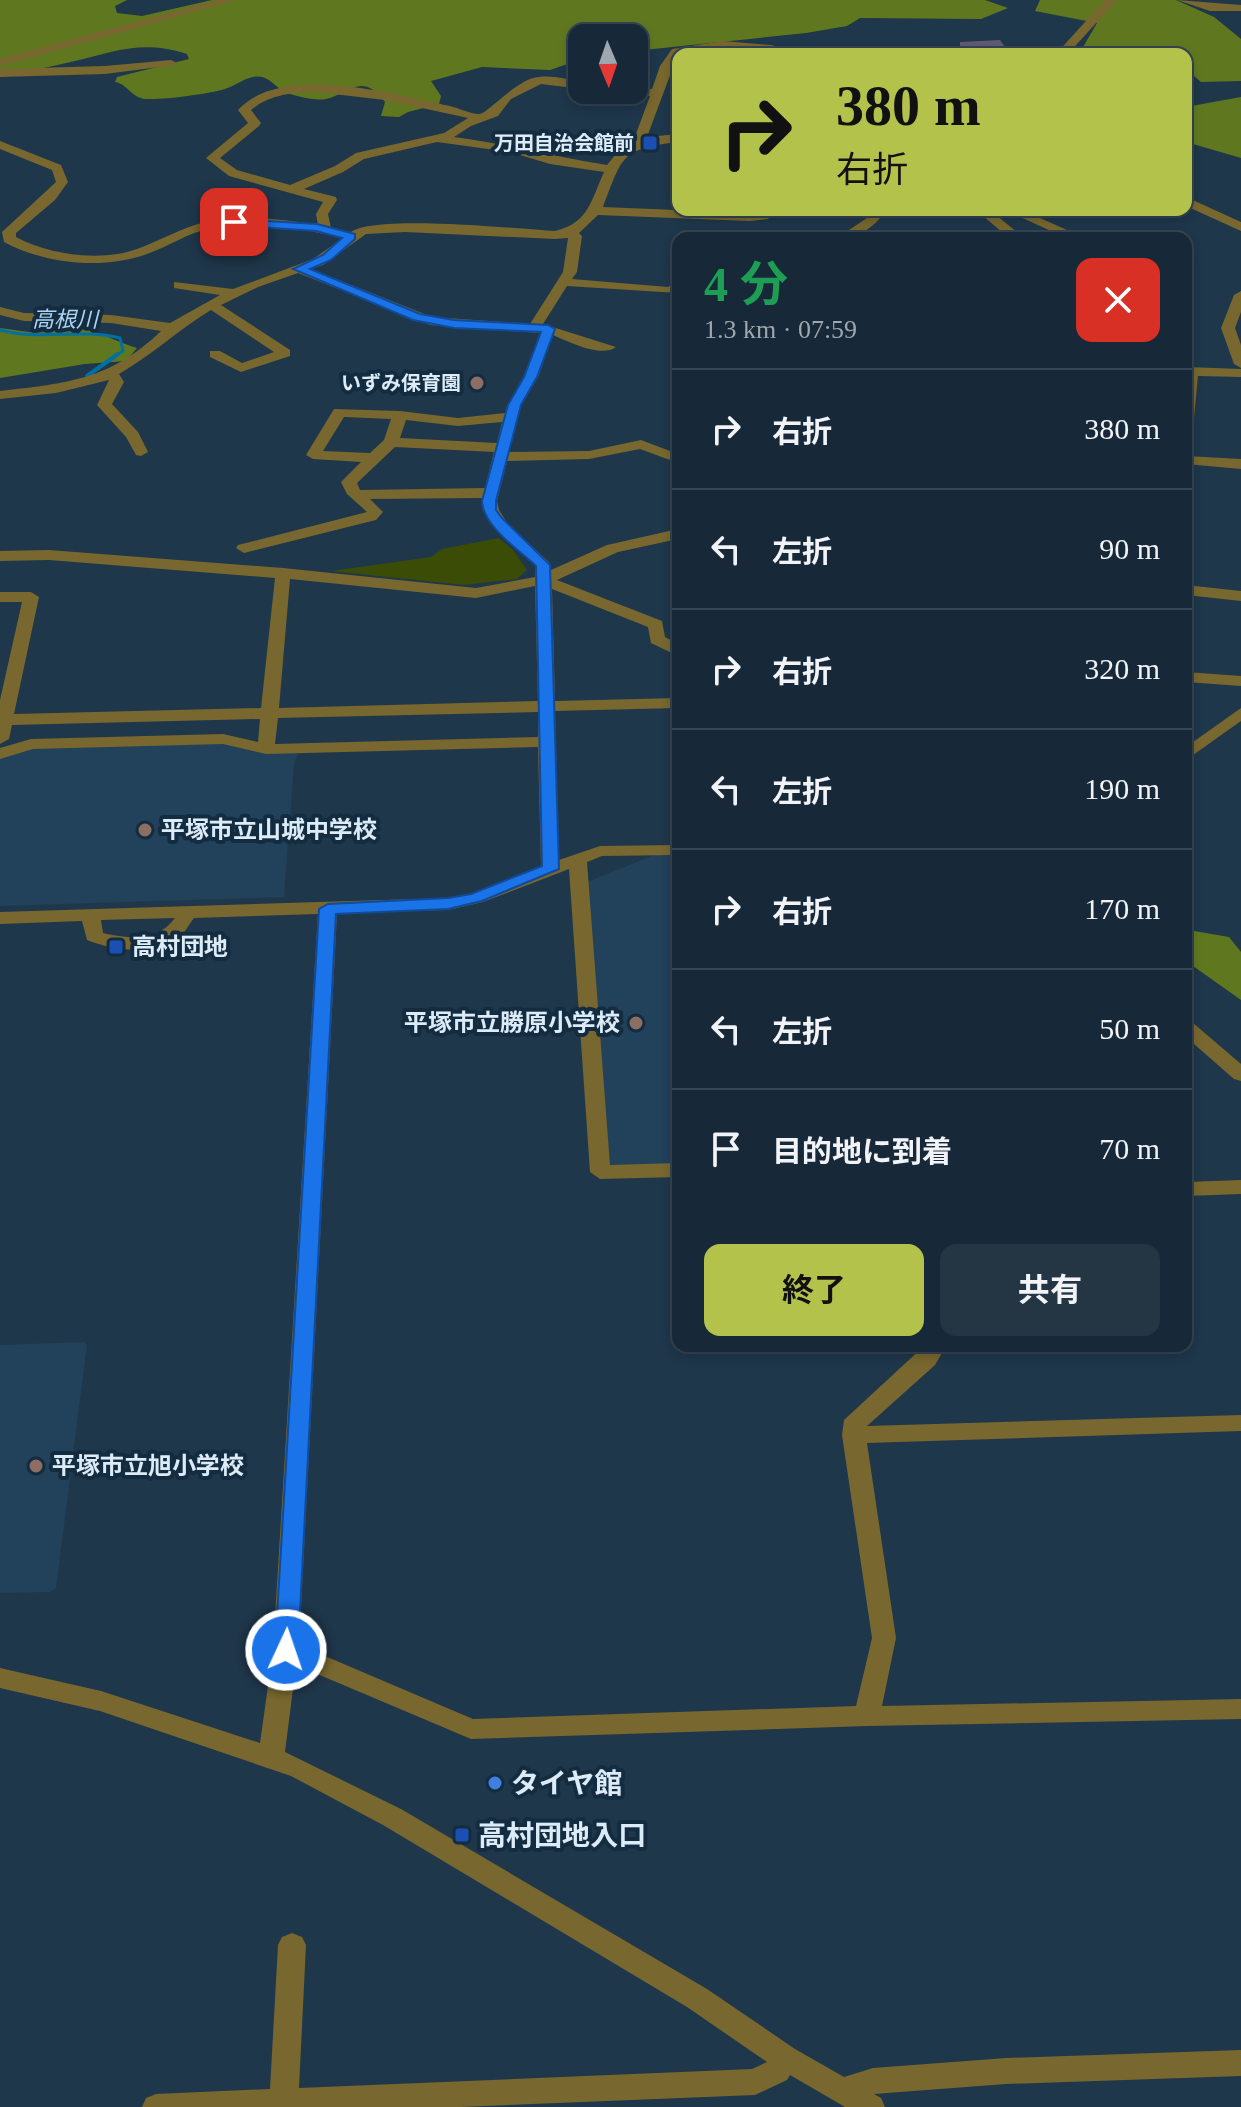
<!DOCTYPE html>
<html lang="ja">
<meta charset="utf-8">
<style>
body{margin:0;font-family:"Times New Roman","Noto Sans JP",serif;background:#243543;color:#f1f3f6;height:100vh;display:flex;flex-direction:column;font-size:30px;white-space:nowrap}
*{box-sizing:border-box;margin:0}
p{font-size:26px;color:#9ea6ae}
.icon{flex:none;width:44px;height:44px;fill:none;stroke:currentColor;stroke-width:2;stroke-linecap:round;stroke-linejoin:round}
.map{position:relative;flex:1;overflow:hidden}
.drawer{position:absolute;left:672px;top:232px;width:520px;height:1120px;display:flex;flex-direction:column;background:#172938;border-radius:16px;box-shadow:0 4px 12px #0003,0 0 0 2px #364553}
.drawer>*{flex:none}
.banner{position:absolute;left:672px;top:48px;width:520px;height:168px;border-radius:16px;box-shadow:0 4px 12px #0003,0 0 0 2px #364553;background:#b3c24b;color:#111;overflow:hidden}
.needle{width:52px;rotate:178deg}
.controls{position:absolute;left:568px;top:24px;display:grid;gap:16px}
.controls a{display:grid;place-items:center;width:80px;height:80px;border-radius:16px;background:#172938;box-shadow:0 4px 12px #0003,0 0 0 2px #364553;font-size:40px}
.pin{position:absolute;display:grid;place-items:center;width:68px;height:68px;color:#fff;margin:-34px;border-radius:16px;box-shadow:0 4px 12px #0006}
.me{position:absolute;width:88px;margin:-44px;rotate:3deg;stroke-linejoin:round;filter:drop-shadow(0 0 6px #0008)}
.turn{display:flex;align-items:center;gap:28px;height:168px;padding:0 32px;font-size:36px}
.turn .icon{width:104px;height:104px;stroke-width:2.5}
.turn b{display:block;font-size:56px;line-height:68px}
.round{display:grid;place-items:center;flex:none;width:84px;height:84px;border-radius:16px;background:#243543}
.overview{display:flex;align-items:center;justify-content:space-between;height:136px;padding:0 32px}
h1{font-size:48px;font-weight:700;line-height:60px;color:#1e9e55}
.cta{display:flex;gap:16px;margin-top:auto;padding:16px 32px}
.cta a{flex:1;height:92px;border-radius:16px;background:#b3c24b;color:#111;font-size:32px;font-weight:700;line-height:92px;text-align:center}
.cta a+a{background:#243543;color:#f1f3f6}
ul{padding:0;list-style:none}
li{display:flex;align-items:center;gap:24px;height:120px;padding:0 32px;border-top:2px solid #364553}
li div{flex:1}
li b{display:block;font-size:30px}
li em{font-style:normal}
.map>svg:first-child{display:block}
.built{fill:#22415a}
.green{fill:#3a4c05}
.forest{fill:#5f7820}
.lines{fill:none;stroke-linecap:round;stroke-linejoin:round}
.stream-far1{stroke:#006fa2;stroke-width:3}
.stream{stroke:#006fa2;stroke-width:4}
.building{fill:#615976}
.minor{fill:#78672e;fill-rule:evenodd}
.route{fill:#1a73e8;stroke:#114b97;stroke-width:2}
.transit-dot{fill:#1a4fb4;stroke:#142c40;stroke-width:3}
.education-dot{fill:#8d6e63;stroke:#142c40;stroke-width:3}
.shop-dot{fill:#3f7fe0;stroke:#142c40;stroke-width:3}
.labels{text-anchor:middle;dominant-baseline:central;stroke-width:8;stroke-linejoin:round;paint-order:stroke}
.far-poi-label{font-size:20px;font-weight:bold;fill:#dcebf8;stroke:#142c40;text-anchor:end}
.far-water-label{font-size:22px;font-style:italic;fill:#add5f2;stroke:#142c40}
.poi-label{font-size:24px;font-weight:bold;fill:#dcebf8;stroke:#142c40;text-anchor:start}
.near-poi-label{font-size:28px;font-weight:bold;fill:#dcebf8;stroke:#142c40;text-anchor:start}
</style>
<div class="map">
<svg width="1241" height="2107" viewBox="0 0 1241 2107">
<rect width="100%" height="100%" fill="#1f374b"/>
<g class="built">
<polygon points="218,742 255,752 299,751 294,764 284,897 0,906 0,757 31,747"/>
<polygon points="654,855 678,856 678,1165 610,1167 585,883"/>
<polygon points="84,1342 87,1345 56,1588 50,1592 0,1593 0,1345"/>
</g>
<polygon class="green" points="499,538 513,550 527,570 517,579 464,585 331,571 431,557 442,549"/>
<g class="forest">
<path d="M0 0H127L115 6 117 13 142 16 212 0H985L1008 8 981 19 860 18 847 26 806 33 634 51V38H582V59L550 70 482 67 431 81 441 96 439 104 408 112 399 117 381 116 385 102C361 71 350 94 326 99 314 101 302 97 290 94 276 90 269 73 253 77 243 79 234 86 225 89 208 94 163 100 146 99 131 98 128 84 115 82L117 77 189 59 187 54C142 40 118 51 75 61 50 67 25 72 0 76Z"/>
<polygon points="1040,0 1176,0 1214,17 1241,39 1241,81 1201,82 1194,76 1186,76 1186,54 1175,54 1170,47 1140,46 1113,54 1079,54 1097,23 1035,11"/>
<polygon points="1241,97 1241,158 1186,142 1186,107"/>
<path d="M73 327C97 330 114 341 137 348L126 361 85 364 0 378V328L36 333Z"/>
<polygon points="1194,931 1229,937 1241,952 1241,1000 1186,961 1186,934"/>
</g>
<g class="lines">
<path class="stream-far1" d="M0 330C40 341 80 328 120 338L123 351 115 356"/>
<polyline class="stream" points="87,376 118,354"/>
</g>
<polygon class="building" points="1000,40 1010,54 960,54 960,42"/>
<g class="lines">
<g class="minor">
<polygon points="217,0 236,0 0,66 0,59"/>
<polygon points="1105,0 1117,0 1068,54 1056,54"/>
<polygon points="1177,0 1241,5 1241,11 1210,11"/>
<path d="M723 41 771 45 809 54 723 47 678 54 647 137 678 134V142C620 149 623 156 603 207L750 213 775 210 768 219 750 221 598 215 579 233 582 236 577 272 572 279 668 287 678 280V293L567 286 543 324 616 347C601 358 569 342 553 335L538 377 521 405 509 452 589 451 641 440 678 454V463L640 449 589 459 507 461 497 501 499 510 508 524 549 562 551 570 607 545 678 529V539L618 552 557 580 662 621 665 637 678 644V656L651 643 648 627 552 589 555 701 678 698V708L555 711 559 860 600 846 678 845V855L602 856 587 862 610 1165 678 1163V1177L600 1179 590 1172 569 869 483 902 448 910 337 913 299 1645 473 1719 856 1706 872 1638 842 1435 844 1420 924 1346H946L935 1365 867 1426 1241 1415V1431L867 1443 896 1638 882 1706 1241 1699V1719L867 1726 471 1739 296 1665 285 1752 401 1809 707 1989 795 2049 844 2077 873 2068 1006 2058 1241 2050V2076L1006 2084 874 2094 881 2098 885 2107H845L790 2075 787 2080 755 2095 461 2107H142L146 2098 156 2094 270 2089 278 1945 282 1937 292 1933 302 1937 306 1945 299 2088 752 2069 767 2062 687 2007 383 1825 291 1776 100 1711 0 1688V1668L101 1691 260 1743 273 1650 318 914 194 918C188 926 183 936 174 941 150 955 111 950 87 940L82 921 0 924V912L448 898 471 894 541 867 538 747 266 754 223 744 33 749 0 759V748L31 739 223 734 258 742 260 719 12 725 9 739 0 744V700L22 602H0V592H31L39 597 14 714 261 708 275 578 49 560 0 561V551L49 550 283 568 476 588 535 577V566L490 522 483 510 482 498 370 499 383 512 376 520 244 553 236 548 238 545 367 512 347 494 341 482 361 462 313 459 306 455 334 409 400 411 458 418 505 413 524 377 540 333 430 325 298 273 258 287 221 305 290 350V356L241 372 210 357V351H220L242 363 274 352 211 310C178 330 152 355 119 374L124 382 112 404 138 432 148 452 141 456 136 455 126 437 97 405 109 380 56 393 0 399V391C68 383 110 380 161 331L111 323 24 321 0 315V307L24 313 111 315 170 323 220 295 174 288V282L233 289 313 259 343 238C300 228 253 221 209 229 187 233 168 247 147 254 103 270 45 264 4 242L2 232 56 182 52 170 0 149V141L61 165 68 182 55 200 16 233V237C49 255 101 262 137 249 160 241 182 227 206 222 243 214 282 219 318 225L316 214 323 202 229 176 206 158 248 123 238 110C281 62 394 94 450 106 458 108 471 114 479 114 487 115 517 78 539 77 553 75 569 80 582 81V89L541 84 511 99 498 116 471 126 454 137C506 144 556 157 607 165L620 149 633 142 650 96 624 90H634V87L652 89 660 66 672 49ZM316 92 385 100 468 118 444 133 356 153 335 166 290 185 237 170 220 158 259 126 261 123 251 110C271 94 290 93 316 92ZM437 142 510 152 550 164 604 172C591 200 589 223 555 231 517 229 377 214 351 232L331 228 328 214 337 200 336 197 304 189 343 172 364 159ZM405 232 555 239 568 238 563 272 530 324 432 317 311 269 323 265 366 234ZM344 417 391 419 384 440 370 453 323 451ZM406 420 458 426 502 422 497 443 400 438ZM395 447 494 452 485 488 360 490 357 483ZM290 579 476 598 535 586 538 701 279 708ZM538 712V737L275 744 278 718ZM175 918C158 941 133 939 107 934L103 933 101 920Z"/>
<polygon points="171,60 177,63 175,65 105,74 0,77 0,69 105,66"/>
<polygon points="1186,197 1241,222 1241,231 1186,206"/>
<path d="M873 210H886C874 228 859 238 837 238L867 218Z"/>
<polygon points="976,210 990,210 1024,238 1009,238"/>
<polygon points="1005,210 1022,210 1076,234 1064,237"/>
<polygon points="1241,291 1241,312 1235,328 1241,345 1241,368 1234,364 1221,328 1234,295"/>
<polygon points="1186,367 1241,369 1241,377 1198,376 1193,429 1186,433"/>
<polygon points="1186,456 1241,459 1241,469 1186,464"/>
<polygon points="1186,585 1241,591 1241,601 1186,595"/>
<polygon points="1186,672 1241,676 1241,686 1186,682"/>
<polygon points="1241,708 1241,721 1186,760 1186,747"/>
<polygon points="1186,1021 1193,1023 1241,1064 1241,1081 1234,1079 1186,1037"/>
<polygon points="1241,1180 1241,1194 1186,1196 1186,1182"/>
</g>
</g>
<path class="route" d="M234 219 317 224 355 234V239L331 260 310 269 420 314 454 320 548 325 555 329 537 377 521 405 496 501V510L502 518 550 565 559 869 482 901 448 909 336 914 298 1650 294 1656 286 1658 278 1656 275 1650 319 909 328 904 448 898 471 894 542 866 536 566C518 549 483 526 482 501L508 405 524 377 541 332 454 328 413 320 293 269 323 255 342 238 316 231 230 225 228 222Z"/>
<g class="transit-dot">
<rect x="642" y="135" width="16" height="16" rx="4"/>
<rect x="108" y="939" width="16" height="16" rx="4"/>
<rect x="454" y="1827" width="16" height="16" rx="4"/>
</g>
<g class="education-dot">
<circle cx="477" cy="383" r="8"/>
<circle cx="145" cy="830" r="8"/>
<circle cx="636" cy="1023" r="8"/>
<circle cx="36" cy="1466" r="8"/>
</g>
<circle class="shop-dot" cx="495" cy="1783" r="8"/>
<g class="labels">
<g class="far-poi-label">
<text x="634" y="143">万田自治会館前</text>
<text x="461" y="383">いずみ保育園</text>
</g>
<g class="far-water-label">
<text x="65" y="319">高根川</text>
</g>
<g class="poi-label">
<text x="161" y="830">平塚市立山城中学校</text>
<text x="132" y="947">高村団地</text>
<text x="620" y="1023" text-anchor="end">平塚市立勝原小学校</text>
<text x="52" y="1466">平塚市立旭小学校</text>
</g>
<g class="near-poi-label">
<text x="511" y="1783">タイヤ館</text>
<text x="478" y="1835">高村団地入口</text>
</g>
</g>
</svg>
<div class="controls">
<a><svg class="needle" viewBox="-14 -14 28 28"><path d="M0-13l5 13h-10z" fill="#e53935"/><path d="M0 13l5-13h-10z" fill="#9ea6ae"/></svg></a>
</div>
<div class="pin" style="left:234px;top:222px;background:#d93025"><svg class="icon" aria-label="arrive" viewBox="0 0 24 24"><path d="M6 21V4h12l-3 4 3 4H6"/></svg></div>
<svg class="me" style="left:286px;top:1650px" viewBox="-20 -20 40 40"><circle r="17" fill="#1a73e8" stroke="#fff" stroke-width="3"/><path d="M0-11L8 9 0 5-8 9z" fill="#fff"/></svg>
<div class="banner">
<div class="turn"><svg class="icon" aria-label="right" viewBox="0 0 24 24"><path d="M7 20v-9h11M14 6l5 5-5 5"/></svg><div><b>380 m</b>右折</div></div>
</div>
<section class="drawer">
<div class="overview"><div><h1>4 分</h1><p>1.3 km · 07:59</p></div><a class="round" style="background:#d93025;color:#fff"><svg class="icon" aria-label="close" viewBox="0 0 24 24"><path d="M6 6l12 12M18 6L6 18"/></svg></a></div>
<ul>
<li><svg class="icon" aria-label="right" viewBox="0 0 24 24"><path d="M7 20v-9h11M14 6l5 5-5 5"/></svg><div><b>右折</b></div><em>380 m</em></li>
<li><svg class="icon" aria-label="left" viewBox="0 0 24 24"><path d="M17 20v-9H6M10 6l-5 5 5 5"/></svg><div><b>左折</b></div><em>90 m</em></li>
<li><svg class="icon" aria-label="right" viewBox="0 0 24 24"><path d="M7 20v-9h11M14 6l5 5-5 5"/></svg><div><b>右折</b></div><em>320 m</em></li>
<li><svg class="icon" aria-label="left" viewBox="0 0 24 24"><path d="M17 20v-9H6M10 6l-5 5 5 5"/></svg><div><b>左折</b></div><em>190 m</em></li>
<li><svg class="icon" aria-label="right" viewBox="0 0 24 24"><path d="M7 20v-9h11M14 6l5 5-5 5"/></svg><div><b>右折</b></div><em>170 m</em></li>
<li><svg class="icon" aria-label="left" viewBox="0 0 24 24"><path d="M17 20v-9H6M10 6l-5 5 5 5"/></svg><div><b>左折</b></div><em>50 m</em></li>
<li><svg class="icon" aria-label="arrive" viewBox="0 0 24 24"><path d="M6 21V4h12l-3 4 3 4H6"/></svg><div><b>目的地に到着</b></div><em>70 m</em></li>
</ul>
<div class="cta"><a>終了</a><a>共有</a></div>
</section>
</div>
